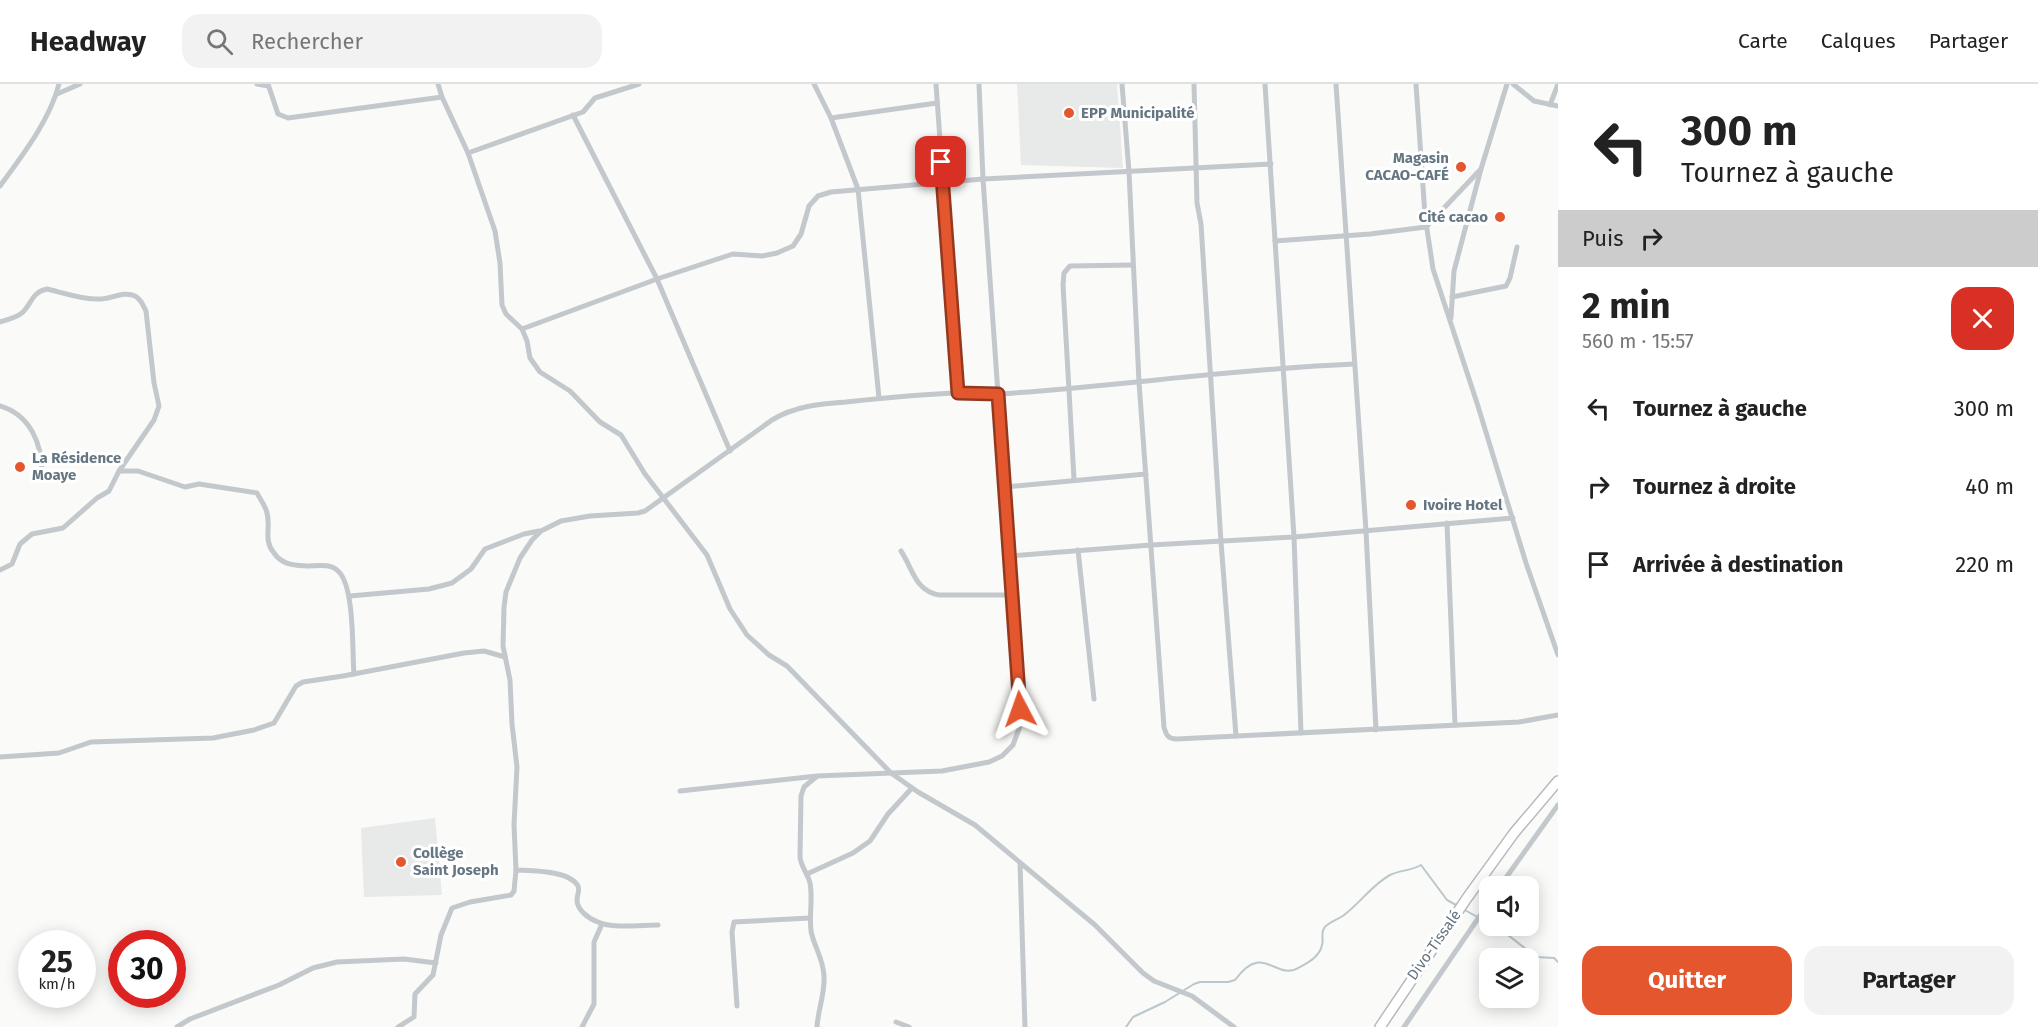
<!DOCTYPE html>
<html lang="fr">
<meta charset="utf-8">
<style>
body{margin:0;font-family:"Fira Sans",sans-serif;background:#f2f2f2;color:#222;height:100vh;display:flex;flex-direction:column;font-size:22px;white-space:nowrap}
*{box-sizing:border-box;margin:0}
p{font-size:20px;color:#767676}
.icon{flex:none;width:33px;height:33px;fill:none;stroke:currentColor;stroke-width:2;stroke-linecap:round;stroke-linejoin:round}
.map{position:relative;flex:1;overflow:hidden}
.drawer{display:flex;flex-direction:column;background:#fff;width:480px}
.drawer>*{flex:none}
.banner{background:#fff;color:#222;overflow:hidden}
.controls{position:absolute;left:1479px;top:792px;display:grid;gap:12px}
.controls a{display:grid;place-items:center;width:60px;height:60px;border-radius:12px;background:#fff;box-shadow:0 3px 15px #0003;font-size:30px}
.speed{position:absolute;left:18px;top:846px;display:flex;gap:12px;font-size:30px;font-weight:700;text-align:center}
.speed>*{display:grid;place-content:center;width:78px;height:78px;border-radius:50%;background:#fff;box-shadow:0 3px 15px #0003;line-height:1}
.speed small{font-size:15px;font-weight:400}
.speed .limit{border:9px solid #d22;background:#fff;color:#111}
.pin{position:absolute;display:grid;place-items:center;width:51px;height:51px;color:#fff;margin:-26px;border-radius:12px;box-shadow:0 3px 9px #0006}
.me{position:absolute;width:66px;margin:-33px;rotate:356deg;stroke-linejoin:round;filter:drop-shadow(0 0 4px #0008)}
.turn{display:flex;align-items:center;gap:21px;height:126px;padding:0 24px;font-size:27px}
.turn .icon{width:78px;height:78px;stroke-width:2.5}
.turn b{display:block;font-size:42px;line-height:51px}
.then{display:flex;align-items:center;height:57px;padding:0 24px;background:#0003;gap:12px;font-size:22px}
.round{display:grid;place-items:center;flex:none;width:63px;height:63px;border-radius:18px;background:#f2f2f2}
.head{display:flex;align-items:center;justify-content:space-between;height:102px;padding:0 24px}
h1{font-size:36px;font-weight:700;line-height:45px}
.primary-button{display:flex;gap:12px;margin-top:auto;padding:12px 24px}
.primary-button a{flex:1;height:69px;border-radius:18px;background:#e4572e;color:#fff;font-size:24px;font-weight:700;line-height:69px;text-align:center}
.primary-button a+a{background:#f2f2f2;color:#222}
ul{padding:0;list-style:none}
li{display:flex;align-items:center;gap:18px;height:78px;padding:0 24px}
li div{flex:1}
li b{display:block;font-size:22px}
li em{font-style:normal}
header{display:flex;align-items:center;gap:36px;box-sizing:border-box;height:84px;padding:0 30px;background:#fff;border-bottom:2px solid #e0e0e0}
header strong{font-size:28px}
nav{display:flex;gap:33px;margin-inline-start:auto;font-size:21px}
.search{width:420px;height:54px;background:#f2f2f2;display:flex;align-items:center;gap:15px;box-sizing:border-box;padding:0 21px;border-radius:18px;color:#767676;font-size:22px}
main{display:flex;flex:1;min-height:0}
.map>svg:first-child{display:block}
.built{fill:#e8e9e9}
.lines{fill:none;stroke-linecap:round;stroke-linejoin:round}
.stream{stroke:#bbc7cb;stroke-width:2}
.primary-casing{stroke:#b5babe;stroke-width:12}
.minor{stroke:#c3c8cc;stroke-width:5}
.primary{stroke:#fff;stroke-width:9}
.route-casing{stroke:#94391e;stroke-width:15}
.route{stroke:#e4572e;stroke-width:10}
.poi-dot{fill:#e4572e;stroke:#fff;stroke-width:2}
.labels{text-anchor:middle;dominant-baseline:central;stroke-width:6;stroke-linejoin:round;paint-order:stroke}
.poi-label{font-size:15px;font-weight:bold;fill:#657683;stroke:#fff;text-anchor:start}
.street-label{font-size:15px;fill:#657683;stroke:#fff}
</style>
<header>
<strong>Headway</strong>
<div class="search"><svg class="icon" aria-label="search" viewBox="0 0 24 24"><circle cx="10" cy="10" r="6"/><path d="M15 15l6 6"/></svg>Rechercher</div>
<nav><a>Carte</a><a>Calques</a><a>Partager</a></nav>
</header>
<main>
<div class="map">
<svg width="1558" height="943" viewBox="0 0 1558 943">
<rect width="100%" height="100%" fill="#fafaf8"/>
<g class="built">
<polygon points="1017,0 1117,0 1123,84 1021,81"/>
<polygon points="435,734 442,811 364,813 361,744"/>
</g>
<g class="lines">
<g class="stream">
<polyline points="1463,825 1490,840"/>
<polyline points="1492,842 1508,851 1536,873 1554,874 1558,878"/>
<path d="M1126 943 1133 933 1165 918 1194 900 1200 898H1228L1235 896C1264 856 1275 899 1300 883 1309 878 1320 872 1322 861 1324 855 1320 848 1325 843 1329 838 1339 835 1344 831 1360 819 1373 800 1390 791 1400 786 1411 787 1421 781L1447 816 1458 822"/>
</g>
<g class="primary-casing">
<polyline id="primary" points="1380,943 1467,814 1514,749 1558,697"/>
</g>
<g class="minor">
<polyline points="257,0 268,2"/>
<polyline points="268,0 278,30 288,34 442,13"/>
<polyline points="438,0 442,13 468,69 495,147 500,179 502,221 506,230 522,245 527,257 530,274 540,288 570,307 600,338 621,351 645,390 707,471 730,525 747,551 769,571 787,582 891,689 918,708 975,741 1095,841 1143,889 1154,897 1192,912 1234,943"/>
<polyline points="814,0 831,34 858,105 879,314"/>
<polyline points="936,0 958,309"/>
<path d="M1122 0 1129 88 1139 298 1164 643C1166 651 1168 655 1177 655L1519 638 1558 631"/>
<polyline points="1194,0 1197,119 1201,140 1221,458 1236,652"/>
<polyline points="1265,0 1294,453 1301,649"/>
<polyline points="1336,0 1366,447 1376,646"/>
<polyline points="1416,0 1425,132 1433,185 1477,319 1526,479 1558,571"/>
<polyline points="1513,0 1534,17 1558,22"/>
<polyline points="57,10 80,0"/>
<polyline points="1550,21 1558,0"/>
<polyline points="573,31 657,195 730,367"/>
<polyline points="831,34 937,19"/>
<polyline points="468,69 583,28 595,14 639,0"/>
<path d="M0 102C22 72 50 36 59 0"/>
<polyline points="1275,157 1370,150 1426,143 1480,86"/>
<polyline points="1452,213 1506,202 1510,194 1517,163"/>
<polyline points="1451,234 1454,187 1481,85 1507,0"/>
<path d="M0 238C8 235 17 234 23 228 32 219 32 208 47 205 64 209 84 216 102 215 113 214 125 207 135 212 141 215 143 221 146 227L154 299 159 322 154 336 119 387 109 407 97 414 63 444 32 450 20 460 12 480 0 486"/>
<polyline points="522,245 657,195 733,170 762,172 777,169 793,162 801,150 809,122 818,112 831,108 983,95 1271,80"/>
<path d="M0 322C30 331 42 359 42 389"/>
<path d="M119 387H138L185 403 199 400 257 409C260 415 266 423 267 429 271 444 263 456 274 469 282 481 294 481 307 482 317 482 330 479 338 487 355 502 352 567 354 590"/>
<polyline points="1074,395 1063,201 1064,189 1070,182 1132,181"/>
<polyline points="1005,403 1146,390"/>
<polyline points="1447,439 1455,641"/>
<polyline points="1078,466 1094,615"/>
<path d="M901 467C913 485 915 507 939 511H1012"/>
<polyline points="1011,472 1151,461 1294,453 1513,434"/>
<polyline points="350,512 429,505 452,499 471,485 485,465 524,450 539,447"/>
<polyline points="0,673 59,669 91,658 213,654 254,646 274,639 296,602 303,598 343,592 464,569 484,567 505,573"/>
<path d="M816 693 804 703 801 712 800 773C801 783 808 790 810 799 813 815 809 831 811 847 814 863 823 873 824 892 825 910 818 925 817 943"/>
<polyline points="680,707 817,692 942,687 989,678 1002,672 1013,661 1019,645 1020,625 983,95 979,0"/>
<polyline points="1020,779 1025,943"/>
<polyline points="807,790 853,769 870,757 888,730 912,704"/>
<polyline points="1500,802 1558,721"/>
<path d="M658 841C642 841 612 845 598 838 589 835 577 826 577 816 577 811 580 806 578 802 569 786 531 787 516 786L514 741 517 683 512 640 510 596 503 562 504 523 506 508 520 474 532 456 541 447 561 437 590 432 638 429 645 427 772 336C795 322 819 320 846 318 883 314 921 310 959 309 973 309 986 311 1000 310 1118 302 1236 285 1354 280"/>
<polyline points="737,922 732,848 734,838 810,834"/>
<polyline points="896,938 909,943"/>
<polyline points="177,943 190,935 279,901 313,884 337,878 404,875 436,879"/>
<polyline points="398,943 414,933 415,910 433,891 441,851 452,824 470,818 511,811 514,807 516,786"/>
<polyline points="582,943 594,920 594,858 602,840"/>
<polyline points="1404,943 1490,817"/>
</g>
<use href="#primary" class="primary"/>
</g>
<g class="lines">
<g class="route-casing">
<polyline id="route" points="941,78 958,309 998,310 1020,625"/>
</g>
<use href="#route" class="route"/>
</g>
<g class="poi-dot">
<circle cx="1069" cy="29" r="6"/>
<circle cx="1461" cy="83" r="6"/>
<circle cx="1500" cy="133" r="6"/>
<circle cx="20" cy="383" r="6"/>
<circle cx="1411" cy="421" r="6"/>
<circle cx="401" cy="778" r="6"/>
</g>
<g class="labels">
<g class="poi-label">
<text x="1081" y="29">EPP Municipalité</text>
<text x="1449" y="74" text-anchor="end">Magasin<tspan x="1449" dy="17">CACAO-CAFÉ</tspan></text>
<text x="1488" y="133" text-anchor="end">Cité cacao</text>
<text x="32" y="374">La Résidence<tspan x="32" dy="17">Moaye</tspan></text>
<text x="1423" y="421">Ivoire Hotel</text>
<text x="413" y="769">Collège<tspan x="413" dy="17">Saint Joseph</tspan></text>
</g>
<g class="street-label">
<text transform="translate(1434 861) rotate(-55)">Divo-Tissalé</text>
</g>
</g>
</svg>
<div class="controls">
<a><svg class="icon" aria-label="sound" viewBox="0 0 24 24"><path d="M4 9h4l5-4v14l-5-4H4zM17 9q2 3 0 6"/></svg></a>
<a><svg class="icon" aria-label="layers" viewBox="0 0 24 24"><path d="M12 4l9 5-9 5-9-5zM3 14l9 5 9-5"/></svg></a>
</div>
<div class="speed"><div>25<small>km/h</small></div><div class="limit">30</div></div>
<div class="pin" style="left:941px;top:78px;background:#d93025"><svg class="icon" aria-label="arrive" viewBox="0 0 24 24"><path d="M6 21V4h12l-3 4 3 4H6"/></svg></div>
<svg class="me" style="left:1020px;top:625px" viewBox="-20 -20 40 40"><path d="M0-17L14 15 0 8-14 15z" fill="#e4572e" stroke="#fff" stroke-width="4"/></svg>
</div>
<section class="drawer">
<div class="banner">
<div class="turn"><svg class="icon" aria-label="left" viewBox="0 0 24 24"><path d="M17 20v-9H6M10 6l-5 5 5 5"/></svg><div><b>300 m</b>Tournez à gauche</div></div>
<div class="then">Puis<svg class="icon" aria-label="right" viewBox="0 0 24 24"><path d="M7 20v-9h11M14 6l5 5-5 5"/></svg></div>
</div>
<div class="head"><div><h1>2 min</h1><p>560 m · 15:57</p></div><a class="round" style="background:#d93025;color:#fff"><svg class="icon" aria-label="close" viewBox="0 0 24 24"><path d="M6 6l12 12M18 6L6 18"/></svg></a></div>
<ul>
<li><svg class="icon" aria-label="left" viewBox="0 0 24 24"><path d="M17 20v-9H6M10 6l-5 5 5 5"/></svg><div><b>Tournez à gauche</b></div><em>300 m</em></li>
<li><svg class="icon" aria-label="right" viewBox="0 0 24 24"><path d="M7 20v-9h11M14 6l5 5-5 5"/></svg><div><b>Tournez à droite</b></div><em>40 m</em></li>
<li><svg class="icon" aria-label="arrive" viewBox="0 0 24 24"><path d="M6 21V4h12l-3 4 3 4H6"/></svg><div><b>Arrivée à destination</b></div><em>220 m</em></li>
</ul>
<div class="primary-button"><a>Quitter</a><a>Partager</a></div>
</section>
</main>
